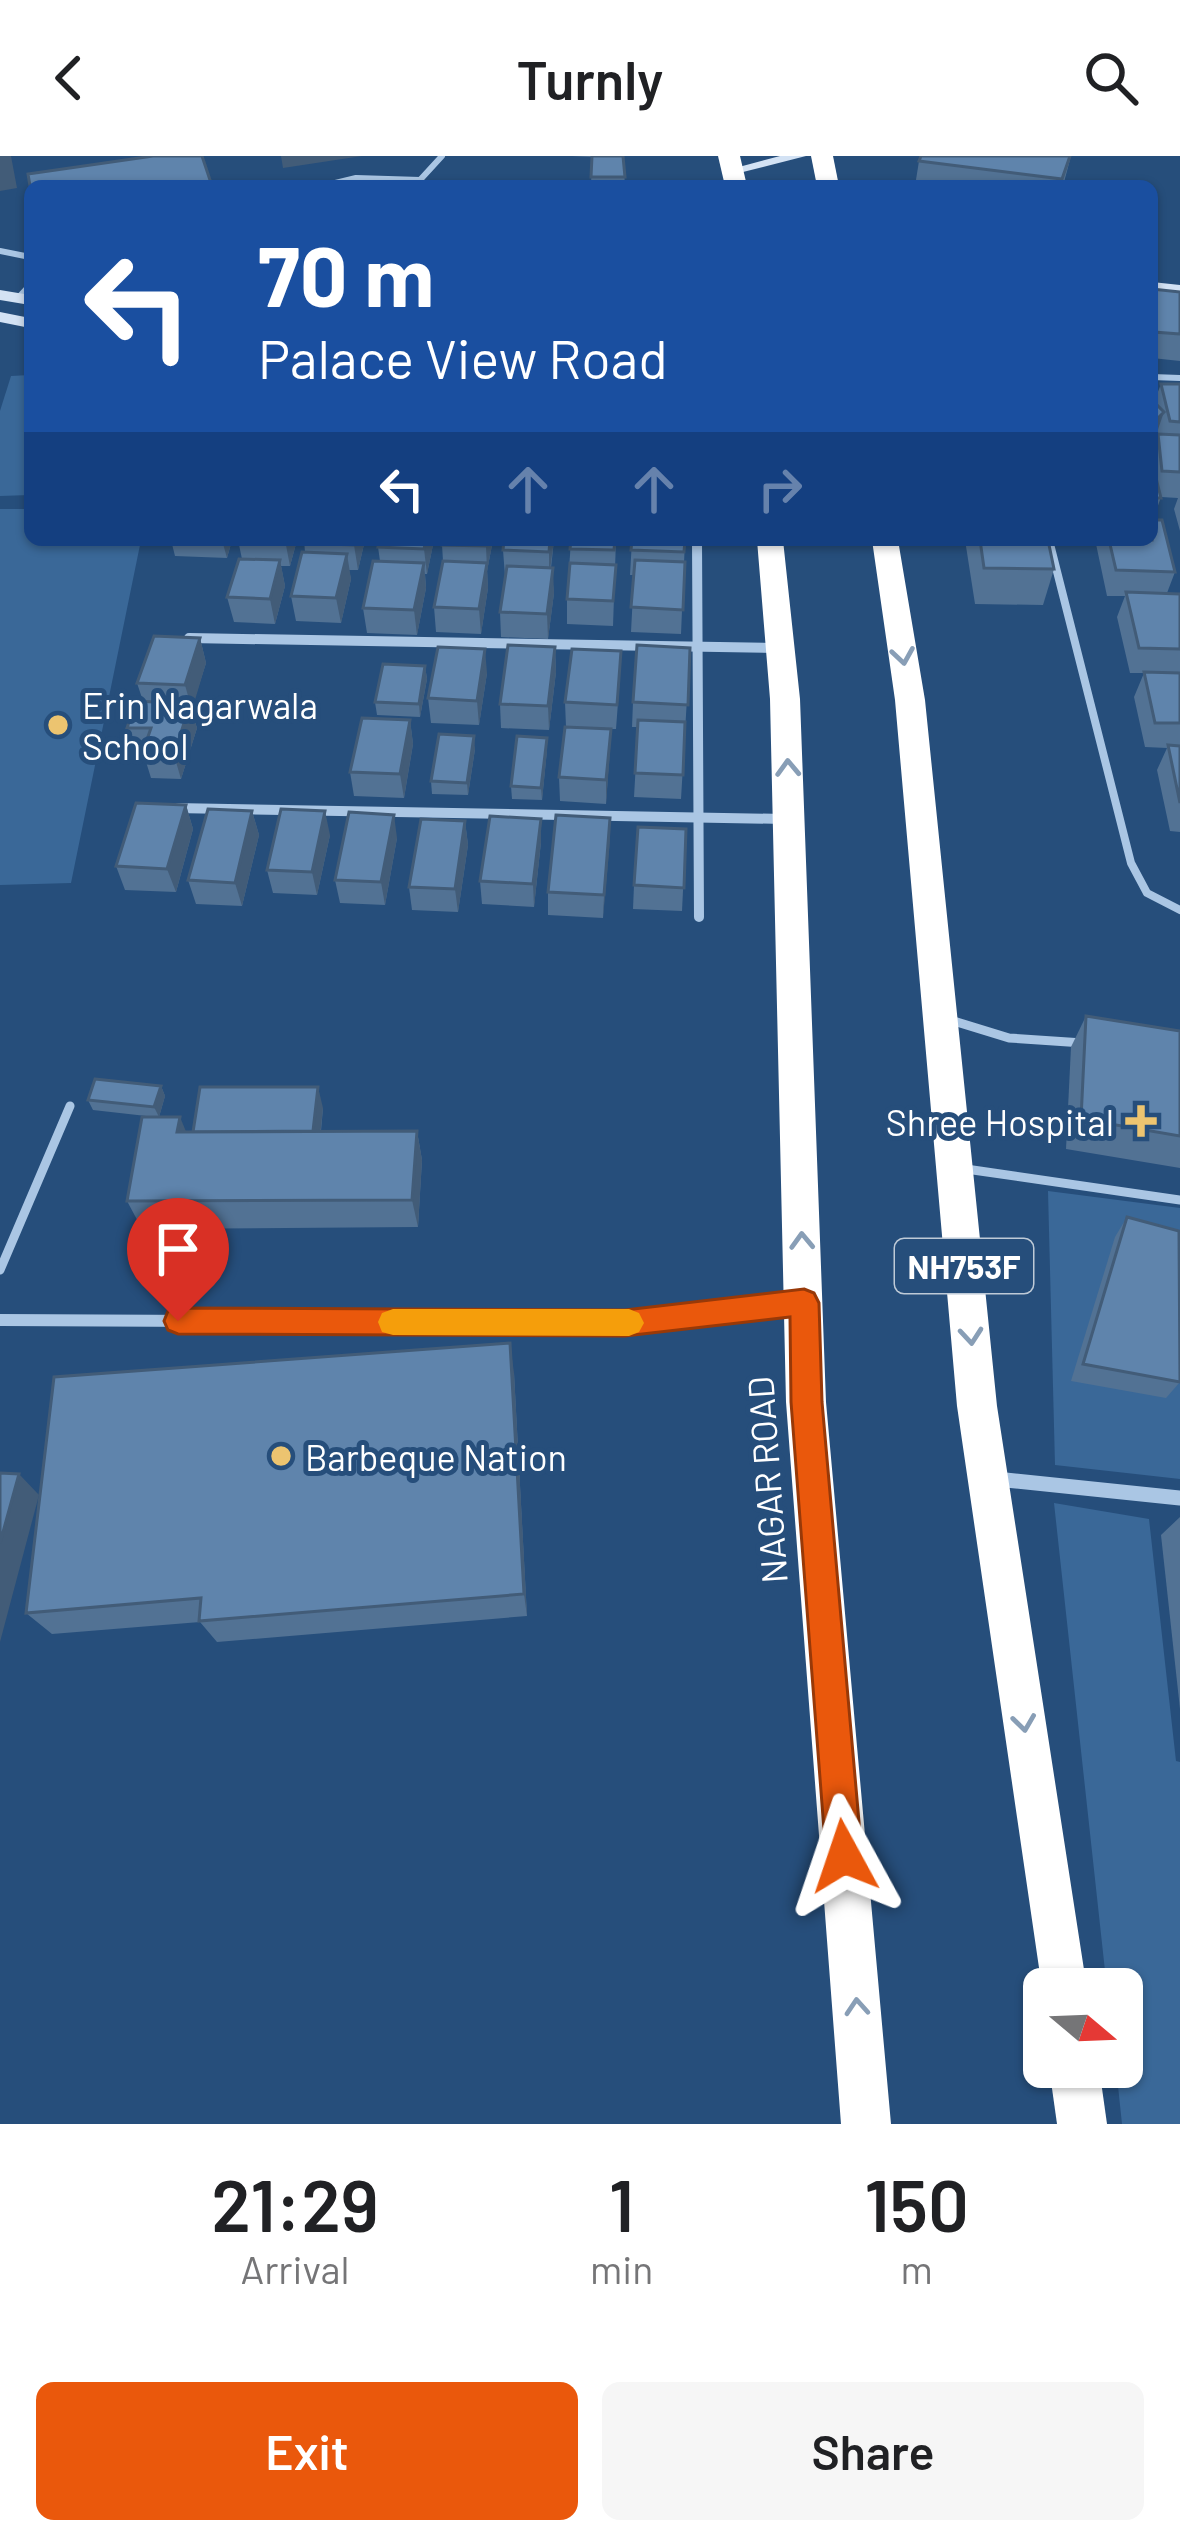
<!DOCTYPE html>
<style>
body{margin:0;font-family:Barlow,sans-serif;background:#f6f6f6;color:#202124;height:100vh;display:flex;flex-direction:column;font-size:45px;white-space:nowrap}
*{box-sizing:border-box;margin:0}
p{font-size:39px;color:#757577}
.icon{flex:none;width:66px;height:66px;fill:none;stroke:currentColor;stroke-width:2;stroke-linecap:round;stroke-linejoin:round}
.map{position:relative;height:1968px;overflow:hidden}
.drawer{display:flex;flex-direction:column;background:#fff;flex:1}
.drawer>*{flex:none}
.banner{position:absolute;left:24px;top:24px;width:1134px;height:366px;border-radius:18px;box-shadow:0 3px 9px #0004;background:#1a4fa0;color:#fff;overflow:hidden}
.needle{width:78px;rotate:109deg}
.controls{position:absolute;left:1023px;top:1812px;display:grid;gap:24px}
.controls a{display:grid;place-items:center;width:120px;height:120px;border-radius:18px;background:#fff;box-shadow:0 3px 9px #0004;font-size:60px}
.pin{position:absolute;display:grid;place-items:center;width:102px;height:102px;color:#fff;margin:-123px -51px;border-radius:50% 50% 50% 0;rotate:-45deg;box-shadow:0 0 12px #0007}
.pin .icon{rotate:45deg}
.me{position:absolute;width:132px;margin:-66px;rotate:355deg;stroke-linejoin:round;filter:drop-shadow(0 0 9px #0008)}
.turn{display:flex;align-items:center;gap:42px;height:252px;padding:0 36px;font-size:54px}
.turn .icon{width:156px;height:156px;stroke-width:2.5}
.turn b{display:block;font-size:84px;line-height:102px}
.lanes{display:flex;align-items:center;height:114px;padding:0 36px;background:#0003;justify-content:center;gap:60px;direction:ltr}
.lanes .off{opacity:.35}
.eta{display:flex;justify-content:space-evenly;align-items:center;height:204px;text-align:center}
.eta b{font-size:72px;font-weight:600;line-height:84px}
.cta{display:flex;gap:24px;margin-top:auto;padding:24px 36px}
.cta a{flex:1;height:138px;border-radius:18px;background:#ea580c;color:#fff;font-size:48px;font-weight:600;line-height:138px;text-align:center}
.cta a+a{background:#f6f6f6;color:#202124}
header{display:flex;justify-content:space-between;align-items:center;height:156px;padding:0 36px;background:#fff;font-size:54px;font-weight:600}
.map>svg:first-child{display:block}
.green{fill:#3a6898}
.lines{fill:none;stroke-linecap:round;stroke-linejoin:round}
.lane-far2{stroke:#aac6e4;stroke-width:6}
.lane-far1{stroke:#aac6e4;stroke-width:8}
.lane{stroke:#aac6e4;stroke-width:9}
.street-far2{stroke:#aac6e4;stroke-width:10}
.street-far1{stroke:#aac6e4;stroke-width:12}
.street{stroke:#aac6e4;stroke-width:15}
.secondary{fill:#d3e2f4;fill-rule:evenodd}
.highway{fill:#fff;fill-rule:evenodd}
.wall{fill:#527294}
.shaded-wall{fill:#425c78}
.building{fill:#5f84ac;stroke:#425c78;stroke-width:3}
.oneway{stroke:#889eb6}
.route{fill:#ea580c;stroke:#983908;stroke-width:3}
.slow{fill:#f59e0b}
.poi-dot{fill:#ecc470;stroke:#264e7b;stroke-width:4.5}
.labels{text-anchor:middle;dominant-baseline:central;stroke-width:10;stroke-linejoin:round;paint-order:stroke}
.shield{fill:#264e7b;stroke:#becad7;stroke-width:3}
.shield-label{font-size:33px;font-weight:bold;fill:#fff}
.poi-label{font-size:36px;fill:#fff;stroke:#264e7b;text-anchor:start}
.street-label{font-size:36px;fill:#fff;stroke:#264e7b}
</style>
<header><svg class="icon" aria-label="back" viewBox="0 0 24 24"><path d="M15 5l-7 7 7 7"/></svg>Turnly<svg class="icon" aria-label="search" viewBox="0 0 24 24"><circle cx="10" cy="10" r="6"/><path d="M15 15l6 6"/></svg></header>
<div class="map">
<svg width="1180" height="1968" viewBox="0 0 1180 1968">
<rect width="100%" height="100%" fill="#264e7b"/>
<g class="green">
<polygon points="30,219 30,339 0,340 0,255 11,220"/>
<polygon points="0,353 30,353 30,384 141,384 71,727 0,729"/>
<polygon points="1048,1035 1180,1052 1180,1323 1055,1309"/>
<polygon points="1054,1347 1149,1363 1176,1605 1180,1606 1180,1968 1122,1968 1116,1911 1122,1911 1122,1833 1107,1833"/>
</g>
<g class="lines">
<g class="lane-far2">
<polyline points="323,30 356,22 420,24 442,0"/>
<polyline points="0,95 30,101"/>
<polyline points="18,142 30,129"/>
<polyline points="1152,221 1180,222"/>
</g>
<polyline class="lane-far1" points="1049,384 1131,707 1147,737 1180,754"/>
<g class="lane">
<polyline points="947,863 1009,882 1083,887"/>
<polyline points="966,1013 1180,1044"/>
<polyline points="0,1114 70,950"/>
</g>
<g class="street-far2">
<polyline points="697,384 699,761"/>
<polyline points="189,482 780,492"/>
<polyline points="174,652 784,663"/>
</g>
<polyline class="street-far1" points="0,1164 624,1167 797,1148"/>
<polyline class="street" points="996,1323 1180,1342"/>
<g class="secondary">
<polygon points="780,0 806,0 731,19 724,15"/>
<polygon points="1152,126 1180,129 1180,139 1152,136"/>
<polygon points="0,134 30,139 30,149 0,144"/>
<polygon points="0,156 30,162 30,172 0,166"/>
</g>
<g class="highway">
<polygon points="718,0 740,0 747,30 725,30"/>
<polygon points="811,0 833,0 839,30 817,30"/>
<polygon points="757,384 783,384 800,543 826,1246 891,1968 841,1968 786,1246 770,543"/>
<polygon points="872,384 898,384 925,544 997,1250 1087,1833 1044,1833 1044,1846 957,1250 895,544"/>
<polygon points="1049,1911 1099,1911 1107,1968 1057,1968"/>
</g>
</g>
<g class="wall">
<polygon points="572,0 623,0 625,30 591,30 592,1"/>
<polygon points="1071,0 1063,30 915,30 919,5"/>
<polygon points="1152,133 1180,136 1180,205 1152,202"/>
<polygon points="1161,228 1180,228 1180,375 1174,353 1178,342 1161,341 1153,364 1175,416 1167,437 1180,438 1180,676 1170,675 1157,614 1167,592 1145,591 1134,541 1144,517 1130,517 1117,461 1125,440 1107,440 1096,388 1097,384 1152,384 1152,296 1158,279 1157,276 1155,282 1154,246"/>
<polygon points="171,384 232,384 227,402 175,400"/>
<polygon points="238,384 297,384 290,410 281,410 285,430 275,468 234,466 227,441 242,403"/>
<polygon points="304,384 365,384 358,414 349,414 351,423 341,467 296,465 291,440 305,396"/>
<polygon points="434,384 427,418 425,418 426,432 417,479 367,477 363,452 380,405 378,391"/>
<polygon points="493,384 487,415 488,432 481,478 436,476 434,451 443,405 442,389"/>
<polygon points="504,384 554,384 551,412 554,437 548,483 501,481 500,456 505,420 503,394"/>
<polygon points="571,384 616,384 613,470 567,468 567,443"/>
<polygon points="632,384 685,384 681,478 631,476 634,419 630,419"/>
<polygon points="965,384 1048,384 1054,413 1043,449 975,448"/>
<polygon points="200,482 206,507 191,554 197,572 181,623 151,622 143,596 135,596 127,572 143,545 137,527"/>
<polygon points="555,491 556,516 549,574 501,572 500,548"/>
<polygon points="690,492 681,643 634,641 638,571 632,571 633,546"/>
<polygon points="425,510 427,523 420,561 377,559 375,546"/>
<polygon points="487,517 479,569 431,567 428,542"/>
<polygon points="620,520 616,573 611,573 606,648 560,645 559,621 566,571 565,546"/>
<polygon points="410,564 413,588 404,642 354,640 350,616"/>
<polygon points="475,593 468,639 432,638 431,625"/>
<polygon points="547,594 542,644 512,643 511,630"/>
<polygon points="186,649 193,673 176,736 125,734 116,710"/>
<polygon points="252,655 259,679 242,750 196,748 188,724"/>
<polygon points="610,662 603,762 548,759 548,736"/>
<polygon points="465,665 468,689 458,756 412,754 409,731"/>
<polygon points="686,673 682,755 633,753 634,729"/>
<polygon points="330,679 317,739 273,737 267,714"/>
<polygon points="397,682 385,749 340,747 335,724"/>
<polygon points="541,686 534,751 482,748 480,725"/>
<polygon points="1086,860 1180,875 1180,1012 1066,993 1071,891"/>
<polygon points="161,930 165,940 159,961 186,976 323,952 321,975 417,975 422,1004 418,1071 142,1073 127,1045 155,961 93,954 88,944"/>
<polygon points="1127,1061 1180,1226 1166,1242 1071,1225 1115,1081"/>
<polygon points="514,1217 527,1460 217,1486 200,1466 52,1478 26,1457"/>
<polygon points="1180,1361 1180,1553 1161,1379"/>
</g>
<g class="shaded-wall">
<polygon points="0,0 11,0 17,32 0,35"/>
<polygon points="281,0 362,0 283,12"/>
<polygon points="1164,256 1155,282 1152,285 1152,268"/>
<polygon points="222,384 232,384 227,402"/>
<polygon points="285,384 297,384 290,410"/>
<polygon points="355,384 365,384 358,414 354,389"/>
<polygon points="426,384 434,384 427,418 424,393"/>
<polygon points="487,384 493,384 487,415 486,390"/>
<polygon points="550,384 554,384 549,422 549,396"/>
<polygon points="347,398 351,423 341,467 336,442"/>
<polygon points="280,404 285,430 275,468 270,443"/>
<polygon points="424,407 426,432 417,479 414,454"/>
<polygon points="487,407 488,432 481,478 479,453"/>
<polygon points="553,412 554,437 548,483 547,458"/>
<polygon points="200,482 206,507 192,554 185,529"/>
<polygon points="555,491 556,516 549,574 548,550"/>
<polygon points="485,493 487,517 479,569 477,545"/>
<polygon points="425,510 427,523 420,561 419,548"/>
<polygon points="190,548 197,572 181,623 174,599"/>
<polygon points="410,564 413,588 404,642 400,618"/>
<polygon points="611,573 610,597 606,648 606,624"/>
<polygon points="474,580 475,593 468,639 467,627"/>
<polygon points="547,582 547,594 542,644 541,632"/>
<polygon points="186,649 193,673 176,736 167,713"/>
<polygon points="252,655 259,679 242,750 235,727"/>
<polygon points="325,655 330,679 317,739 312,716"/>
<polygon points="394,659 397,682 385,749 381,726"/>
<polygon points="610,662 610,685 603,762 604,739"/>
<polygon points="541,663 541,686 534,751 533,728"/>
<polygon points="465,665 468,689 458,756 455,733"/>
<polygon points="161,930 165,940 159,961 154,951"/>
<polygon points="318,931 323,952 318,1000 312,980"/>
<polygon points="180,961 192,990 177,976"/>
<polygon points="417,975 422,1004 418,1071 412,1044"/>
<polygon points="510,1187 514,1217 527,1460 524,1438"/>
<polygon points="19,1318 39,1339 0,1486 0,1387"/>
</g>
<g class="building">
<polygon points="153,0 202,0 212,30 30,30 28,18"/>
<polygon points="592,0 623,0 625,21 591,21"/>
<polygon points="921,0 1070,0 1062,23 919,5"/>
<polygon points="1152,133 1180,136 1180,178 1154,176"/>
<polygon points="1161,228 1180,228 1180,266 1170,265"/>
<polygon points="1152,244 1164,256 1152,268"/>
<polygon points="1158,278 1180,279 1180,316 1162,315"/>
<polygon points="1152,306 1161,342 1152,342"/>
<polygon points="1152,364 1162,364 1175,416 1116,414 1109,384 1152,384"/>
<polygon points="304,384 355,384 354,389 303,387"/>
<polygon points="380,384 426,384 424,393 378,391"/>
<polygon points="442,384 487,384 486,390 442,389"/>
<polygon points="504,384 550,384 549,396 503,394"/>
<polygon points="571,384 615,384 614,394 570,393"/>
<polygon points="632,384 685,384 684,396 631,394"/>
<polygon points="980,384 1048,384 1054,413 984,412"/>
<polygon points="302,396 347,398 336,442 291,440"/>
<polygon points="239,403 280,404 270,443 227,441"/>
<polygon points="635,404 685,406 683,454 631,451"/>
<polygon points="373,405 424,407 414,454 363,452"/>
<polygon points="443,405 487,407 479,453 434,451"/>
<polygon points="570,407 616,409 613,445 567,443"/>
<polygon points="507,410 553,412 547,458 500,456"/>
<polygon points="1126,436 1180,438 1180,493 1139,492"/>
<polygon points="154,480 200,482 185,529 137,527"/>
<polygon points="508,489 555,491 548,550 500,548"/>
<polygon points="637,489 690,492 688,549 633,546"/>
<polygon points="438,491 485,493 477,545 428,542"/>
<polygon points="572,493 621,495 617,549 565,546"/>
<polygon points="383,508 425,510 419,548 375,546"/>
<polygon points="1144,516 1180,517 1180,567 1155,567"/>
<polygon points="136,545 190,548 174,599 142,598 151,572 127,572"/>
<polygon points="362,562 410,564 400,618 350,616"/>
<polygon points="638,564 685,566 683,619 635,617"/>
<polygon points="565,571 611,573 606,624 559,621"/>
<polygon points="439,578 474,580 467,627 431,625"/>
<polygon points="517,580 547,582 541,632 511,630"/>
<polygon points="1168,589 1180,590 1180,647"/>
<polygon points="136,647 186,649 167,713 116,710"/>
<polygon points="208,653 252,655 235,727 188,724"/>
<polygon points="281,653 325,655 312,716 267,714"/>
<polygon points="349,656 394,659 381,726 335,724"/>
<polygon points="556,659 610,662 604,739 548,736"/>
<polygon points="490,660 541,663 533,728 480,725"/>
<polygon points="421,663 465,665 455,733 409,731"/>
<polygon points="638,671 686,673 684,732 634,729"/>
<polygon points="1086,860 1180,875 1180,980 1081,963"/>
<polygon points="95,923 161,930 154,951 88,944"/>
<polygon points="200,931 318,931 313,975 193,976"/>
<polygon points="142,961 180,961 177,976 417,975 412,1044 127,1045"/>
<polygon points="1127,1061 1179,1075 1180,1226 1083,1208"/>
<polygon points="510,1187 524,1438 199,1465 201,1442 26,1457 54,1221"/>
<polygon points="0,1317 19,1318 0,1387"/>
</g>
<defs><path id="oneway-chevron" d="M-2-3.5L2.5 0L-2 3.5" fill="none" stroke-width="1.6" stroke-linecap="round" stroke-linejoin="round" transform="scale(3)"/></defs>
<g class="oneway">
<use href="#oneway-chevron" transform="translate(903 500) rotate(81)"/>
<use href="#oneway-chevron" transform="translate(788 612) rotate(-92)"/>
<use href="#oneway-chevron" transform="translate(802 1085) rotate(-92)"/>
<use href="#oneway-chevron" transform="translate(971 1180) rotate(85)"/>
<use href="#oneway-chevron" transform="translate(1024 1567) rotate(82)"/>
<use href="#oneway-chevron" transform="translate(857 1851) rotate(-94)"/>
</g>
<polygon class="route" points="804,1133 814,1137 819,1147 822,1246 862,1700 857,1712 844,1717 832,1712 826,1700 791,1246 790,1161 625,1180 178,1178 168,1174 164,1165 168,1155 178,1152 625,1154"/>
<polygon class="slow" points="393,1153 629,1153 639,1157 644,1167 639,1176 629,1180 393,1179 382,1176 378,1166 382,1157"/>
<g class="poi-dot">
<circle cx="58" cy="569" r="12"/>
<path d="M1135 947h12v12h12v12h-12v12h-12v-12h-12v-12h12z"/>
<circle cx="281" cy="1300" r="12"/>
</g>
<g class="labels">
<rect class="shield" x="895" y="1083" width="138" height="54" rx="9"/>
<g class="shield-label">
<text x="964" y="1110">NH753F</text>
</g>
<g class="poi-label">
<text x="82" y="548">Erin Nagarwala<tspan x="82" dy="41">School</tspan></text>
<text x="1114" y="965" text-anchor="end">Shree Hospital</text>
<text x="305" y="1300">Barbeque Nation</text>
</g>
<g class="street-label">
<text transform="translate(766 1324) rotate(-94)">NAGAR ROAD</text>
</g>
</g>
</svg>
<div class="controls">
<a><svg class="needle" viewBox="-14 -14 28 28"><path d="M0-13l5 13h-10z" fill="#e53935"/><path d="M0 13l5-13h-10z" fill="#757577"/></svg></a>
</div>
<div class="pin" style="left:178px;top:1165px;background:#d93025"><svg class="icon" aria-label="arrive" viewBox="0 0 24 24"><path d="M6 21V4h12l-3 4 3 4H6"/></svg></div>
<svg class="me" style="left:844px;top:1700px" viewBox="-20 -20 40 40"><path d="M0-17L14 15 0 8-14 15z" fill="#ea580c" stroke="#fff" stroke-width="4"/></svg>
<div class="banner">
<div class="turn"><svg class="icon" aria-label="left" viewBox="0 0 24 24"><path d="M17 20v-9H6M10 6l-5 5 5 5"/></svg><div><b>70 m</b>Palace View Road</div></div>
<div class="lanes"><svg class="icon" aria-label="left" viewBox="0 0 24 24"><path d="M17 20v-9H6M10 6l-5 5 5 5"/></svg><svg class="icon off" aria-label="ahead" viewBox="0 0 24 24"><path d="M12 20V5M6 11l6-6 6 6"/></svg><svg class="icon off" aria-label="ahead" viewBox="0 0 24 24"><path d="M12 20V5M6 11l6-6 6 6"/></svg><svg class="icon off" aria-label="right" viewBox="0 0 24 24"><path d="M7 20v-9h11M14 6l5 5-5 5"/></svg></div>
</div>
</div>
<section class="drawer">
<div class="eta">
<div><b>21:29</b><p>Arrival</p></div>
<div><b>1</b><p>min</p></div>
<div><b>150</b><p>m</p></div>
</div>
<div class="cta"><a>Exit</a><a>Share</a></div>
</section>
